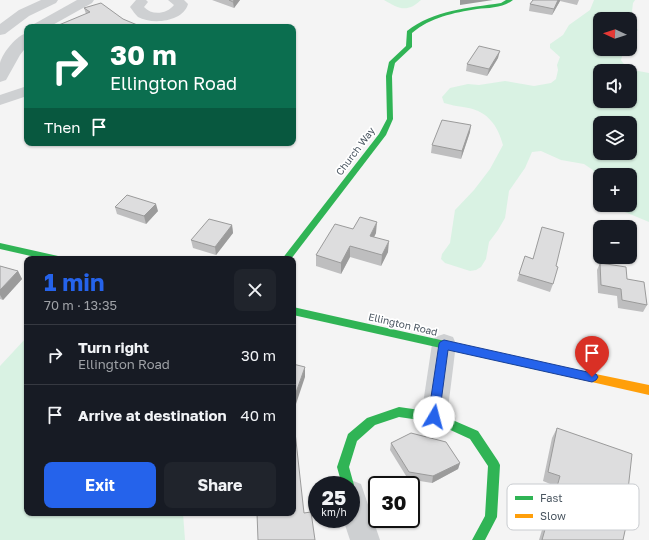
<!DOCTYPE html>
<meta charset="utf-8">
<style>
body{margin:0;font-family:"Golos Text",sans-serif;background:#20242c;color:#f1f3f6;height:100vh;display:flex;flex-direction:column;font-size:15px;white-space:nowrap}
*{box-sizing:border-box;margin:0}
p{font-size:13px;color:#9ea1a6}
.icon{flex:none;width:22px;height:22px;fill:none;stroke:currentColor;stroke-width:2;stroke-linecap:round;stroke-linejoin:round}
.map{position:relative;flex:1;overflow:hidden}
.sheet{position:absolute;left:24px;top:256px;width:272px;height:260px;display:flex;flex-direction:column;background:#171b24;border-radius:8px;box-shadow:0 1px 3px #0004}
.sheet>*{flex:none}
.guide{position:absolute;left:24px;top:24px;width:272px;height:122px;border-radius:8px;box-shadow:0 1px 3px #0004;background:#0b6e4f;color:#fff;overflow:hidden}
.needle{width:26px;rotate:273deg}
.controls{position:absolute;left:593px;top:12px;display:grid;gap:8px}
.controls a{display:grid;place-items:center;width:44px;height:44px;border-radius:8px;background:#171b24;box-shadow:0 1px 3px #0004;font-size:20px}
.speed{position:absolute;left:308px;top:476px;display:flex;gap:8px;font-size:20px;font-weight:700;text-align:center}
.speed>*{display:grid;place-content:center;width:52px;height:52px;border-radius:50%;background:#171b24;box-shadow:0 1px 3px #0004;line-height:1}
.speed small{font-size:10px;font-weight:400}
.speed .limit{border:2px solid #111;border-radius:6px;background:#fff;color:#111}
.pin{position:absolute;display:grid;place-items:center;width:34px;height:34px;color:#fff;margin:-41px -17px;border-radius:50% 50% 50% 0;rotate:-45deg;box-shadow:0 0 4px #0007}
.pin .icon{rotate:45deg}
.me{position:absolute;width:44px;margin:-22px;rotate:8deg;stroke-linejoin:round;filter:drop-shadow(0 0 3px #0008)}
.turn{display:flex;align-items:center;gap:14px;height:84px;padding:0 20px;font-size:18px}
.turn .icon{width:52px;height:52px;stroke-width:2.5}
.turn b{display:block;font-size:28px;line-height:34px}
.then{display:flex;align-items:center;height:38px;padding:0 20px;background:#0003;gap:8px;font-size:15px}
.round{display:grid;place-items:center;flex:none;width:42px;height:42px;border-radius:8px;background:#20242c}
.headline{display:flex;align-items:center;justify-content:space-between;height:68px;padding:0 20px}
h1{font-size:24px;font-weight:700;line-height:30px;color:#2563eb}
.cta{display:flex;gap:8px;margin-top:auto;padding:8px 20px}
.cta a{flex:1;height:46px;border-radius:8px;background:#2563eb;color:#fff;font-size:16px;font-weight:700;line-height:46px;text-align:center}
.cta a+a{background:#20242c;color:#f1f3f6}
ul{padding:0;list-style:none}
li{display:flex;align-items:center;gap:12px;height:60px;padding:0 20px;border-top:1px solid #363941}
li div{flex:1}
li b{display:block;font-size:15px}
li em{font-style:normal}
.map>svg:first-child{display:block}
.green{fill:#d9f2e3;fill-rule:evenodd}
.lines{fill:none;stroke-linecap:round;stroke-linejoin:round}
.street{fill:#ced0d2;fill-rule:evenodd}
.fast{fill:#30b455;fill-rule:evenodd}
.slow{fill:#ff9f0a;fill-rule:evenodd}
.wall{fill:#bebebf}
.shaded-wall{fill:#9b9b9b}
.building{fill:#ddddde;stroke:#9b9b9b}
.route{fill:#2563eb;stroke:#184099}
.labels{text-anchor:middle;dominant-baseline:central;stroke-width:3.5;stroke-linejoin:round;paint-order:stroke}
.street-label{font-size:10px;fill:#4a5661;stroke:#fff}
.key{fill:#fff;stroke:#c9ccd0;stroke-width:1}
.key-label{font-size:11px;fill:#4a5661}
</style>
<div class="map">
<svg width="649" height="540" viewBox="0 0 649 540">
<rect width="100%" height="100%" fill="#f4f4f4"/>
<g class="green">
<path d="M384 0H421C407 13 399 9 384 0Z"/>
<path d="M594 0H635L633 3 631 19 638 30 630 38V19H600V49H624L621 60C626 70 639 71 649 73V222L625 212 614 205H630V175H600V204L596 203 593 196 596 181 593 170 584 164 561 160 541 151 532 152 525 168 509 191 505 218 498 230 489 242 486 259 481 267 476 270 470 271 445 263 441 259 442 254 450 243 455 210 474 190 490 169 503 145C497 123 486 110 463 107 456 106 451 105 444 103L442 97 450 88 468 84 479 85 505 81 534 86 551 83 556 79 558 70 557 65 560 57 550 48V44L563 35 569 25 590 10ZM600 71H630V101H600ZM600 123H630V153H600Z"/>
<polygon points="27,337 27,513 183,513 185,540 0,540 0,366"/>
</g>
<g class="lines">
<g class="street">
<polygon points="41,0 58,0 56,3 29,16 5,34 0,35 0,24 19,10"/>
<polygon points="77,0 94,0 92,3 49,27 32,27 34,24"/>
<path d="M136 0H146L148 2 144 7C152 16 167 14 174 5L168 0H184L188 4C183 22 152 25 138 17 135 14 133 11 130 7Z"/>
<path d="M27 33V46L20 55 6 80 0 82C0 76 0 68 0 63 3 52 17 35 27 33Z"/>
<polygon points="27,86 27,96 0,105 0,95"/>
<polygon points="444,334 453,337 456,344 447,417 443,425 434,429 425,425 421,417 432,344 435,337"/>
<polygon points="351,480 361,484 380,540 350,540 343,519 351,519 351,485 340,485"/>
</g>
<g class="fast">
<path d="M506 0H513C503 8 489 8 477 9 453 13 431 17 412 33V47L395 63 392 76 393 119 386 135 291 259H282L379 134 387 119 386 76 389 62 406 46 407 31C434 10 468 8 501 3Z"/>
<polygon points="0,243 58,256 62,259 44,259 0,249"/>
<polygon points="293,307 552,365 556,366 557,369 556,372 552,373 293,315"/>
<polygon points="399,407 434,412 478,431 498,461 500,465 497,517 485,540 472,540 485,516 488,466 470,439 433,422 399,417 375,425 357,441 349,467 354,485 352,489 351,489 351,485 342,485 337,467 348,434 367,418"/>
</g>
<polygon class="slow" points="552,365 649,385 649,395 552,373 548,372 547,369 548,366"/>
</g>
<g class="wall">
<polygon points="212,0 240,0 234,8"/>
<polygon points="533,0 579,0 577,5 560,1 552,15 529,11 530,4"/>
<polygon points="84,8 123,19 86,14"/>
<polygon points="498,58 487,76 466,71 467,64"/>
<polygon points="470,132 461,159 431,153 432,145"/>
<polygon points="115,207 158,211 146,224 117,214"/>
<polygon points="232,225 233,233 216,255 193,248 191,240"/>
<polygon points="353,229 376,233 374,237 388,252 381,266 350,257 341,274 316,266 316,255"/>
<polygon points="525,256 556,266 553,284 550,292 517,281"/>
<polygon points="600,263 627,279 647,305 643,312 618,308 617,296 598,293 597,270"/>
<polygon points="0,266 18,271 22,279 3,300 0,299"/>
<polygon points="557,428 623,540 539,540 555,486 543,481 552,438"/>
<polygon points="391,443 460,463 458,469 432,483 408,479 390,450"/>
</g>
<g class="shaded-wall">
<polygon points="234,0 240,0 234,8 233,2"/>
<polygon points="460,0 493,0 460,5"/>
<polygon points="558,0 560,0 560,1 552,15 554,9"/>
<polygon points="500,51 498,58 487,76 489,69"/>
<polygon points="471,125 470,132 461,159 462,151"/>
<polygon points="156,204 158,211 146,224 144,216"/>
<polygon points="377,222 376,233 369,247 370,236"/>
<polygon points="232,225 233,233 216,255 215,247"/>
<polygon points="389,241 388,252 381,266 382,255"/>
<polygon points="350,246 350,257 341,274 341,263"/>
<polygon points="18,271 22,279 3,300 0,295 0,290"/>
<polygon points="305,367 305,377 293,413 293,401"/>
<polygon points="460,463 458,469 432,483 433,476"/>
</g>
<g class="building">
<polygon points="229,0 234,0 233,2"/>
<polygon points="533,0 558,0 554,9 530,4"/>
<polygon points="101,3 123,19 142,27 54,27 90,12 84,8"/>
<polygon points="479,46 500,51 489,69 467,64"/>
<polygon points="442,120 471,125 462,151 432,145"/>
<polygon points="127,195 156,204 144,216 115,207"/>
<polygon points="360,217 377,222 370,236 389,241 382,255 350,246 341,263 316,255 335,224 353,229"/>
<polygon points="209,219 232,225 215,247 191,240"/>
<polygon points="542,227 564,233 556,266 558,267 553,284 519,274 525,256 533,259"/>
<polygon points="600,263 626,267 627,279 644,282 647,305 622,300 621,289 601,285"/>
<polygon points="0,266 18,271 0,290"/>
<polygon points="293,364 305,367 293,401"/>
<polygon points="293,423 294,423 304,513 311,512 315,540 258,540 257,513 293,513"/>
<polygon points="557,428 632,454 624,526 626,526 623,540 542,540 560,476 548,472"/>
<polygon points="411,433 446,442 460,463 433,476 409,472 391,443"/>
</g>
<polygon class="route" points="444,340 592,373 596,374 598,377 596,380 592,382 448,350 439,417 438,420 434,421 430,420 428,417 439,344 440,342"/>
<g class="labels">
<g class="street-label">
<text transform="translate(355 151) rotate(-53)">Church Way</text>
<text transform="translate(403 324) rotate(13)">Ellington Road</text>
</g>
</g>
<rect x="507" y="484" width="132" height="46" rx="6" class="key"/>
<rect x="515" y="496" width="18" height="4" fill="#30b455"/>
<rect x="515" y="514" width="18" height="4" fill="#ff9f0a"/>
<g class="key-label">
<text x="540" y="502">Fast</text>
<text x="540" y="520">Slow</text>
</g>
</svg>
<div class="controls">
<a><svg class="needle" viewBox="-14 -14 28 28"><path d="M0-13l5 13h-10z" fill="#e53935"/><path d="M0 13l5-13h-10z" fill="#9ea1a6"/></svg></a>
<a><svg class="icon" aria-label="sound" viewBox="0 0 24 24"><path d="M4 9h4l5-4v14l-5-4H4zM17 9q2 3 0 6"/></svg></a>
<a><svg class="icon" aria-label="layers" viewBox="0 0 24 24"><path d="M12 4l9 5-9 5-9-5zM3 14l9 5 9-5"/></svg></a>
<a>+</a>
<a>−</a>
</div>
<div class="speed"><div>25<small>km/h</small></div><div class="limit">30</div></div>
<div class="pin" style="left:592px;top:377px;background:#d93025"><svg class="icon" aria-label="arrive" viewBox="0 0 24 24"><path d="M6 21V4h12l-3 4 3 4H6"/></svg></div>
<svg class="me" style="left:434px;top:417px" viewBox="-20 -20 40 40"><circle r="19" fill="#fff"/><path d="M0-13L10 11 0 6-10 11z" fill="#2563eb"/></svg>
<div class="guide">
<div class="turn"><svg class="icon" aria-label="right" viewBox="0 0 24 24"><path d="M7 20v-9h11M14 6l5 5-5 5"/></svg><div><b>30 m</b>Ellington Road</div></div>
<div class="then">Then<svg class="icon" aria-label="arrive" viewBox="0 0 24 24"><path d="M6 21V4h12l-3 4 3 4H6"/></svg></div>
</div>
<section class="sheet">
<div class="headline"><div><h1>1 min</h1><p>70 m · 13:35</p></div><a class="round"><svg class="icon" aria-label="close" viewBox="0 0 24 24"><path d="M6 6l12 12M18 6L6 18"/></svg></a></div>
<ul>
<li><svg class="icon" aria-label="right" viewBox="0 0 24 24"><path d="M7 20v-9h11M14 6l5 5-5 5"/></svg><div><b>Turn right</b><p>Ellington Road</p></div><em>30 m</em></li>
<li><svg class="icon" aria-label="arrive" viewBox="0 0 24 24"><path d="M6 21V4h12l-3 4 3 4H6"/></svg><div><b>Arrive at destination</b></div><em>40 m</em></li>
</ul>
<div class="cta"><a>Exit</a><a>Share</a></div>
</section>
</div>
